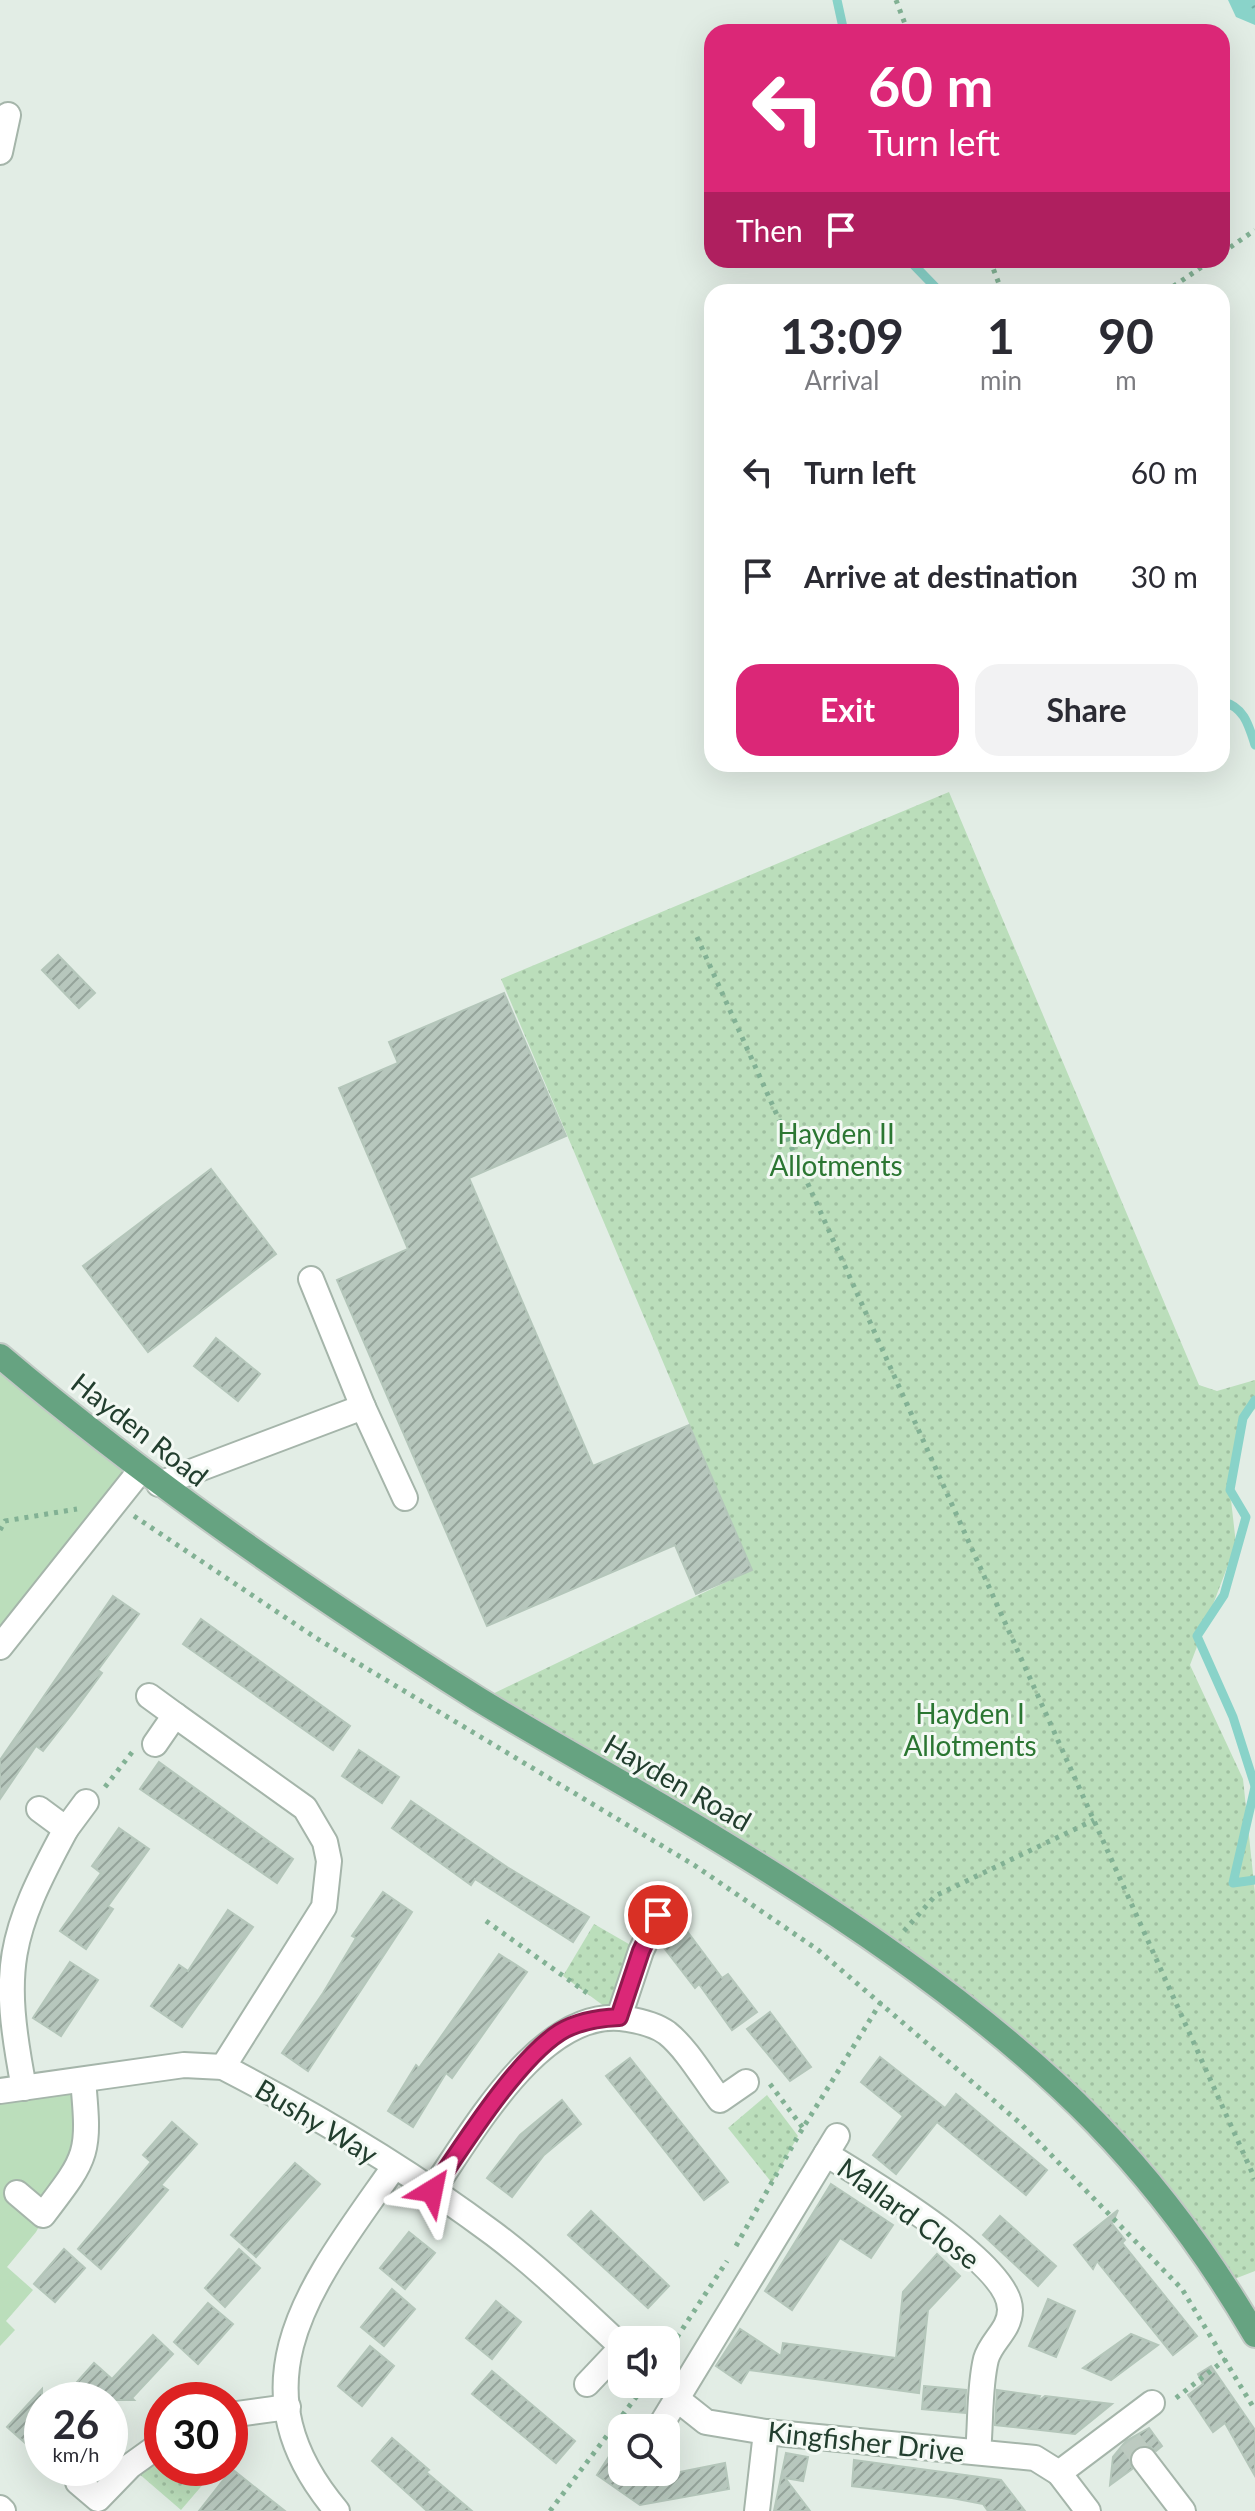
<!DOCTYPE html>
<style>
body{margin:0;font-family:Lato,sans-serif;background:#f2f2f3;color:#2b2b33;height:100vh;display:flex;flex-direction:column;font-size:30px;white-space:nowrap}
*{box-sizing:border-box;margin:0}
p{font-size:26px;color:#7c7c81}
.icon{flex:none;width:44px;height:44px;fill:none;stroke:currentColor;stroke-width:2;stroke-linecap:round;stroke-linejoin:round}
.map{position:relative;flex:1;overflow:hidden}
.side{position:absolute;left:704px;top:284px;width:526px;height:488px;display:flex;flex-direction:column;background:#fff;border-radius:24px;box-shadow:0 8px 32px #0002}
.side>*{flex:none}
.hud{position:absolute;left:704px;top:24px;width:526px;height:244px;border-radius:24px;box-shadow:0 8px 32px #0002;background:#db2777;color:#fff;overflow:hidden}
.buttons{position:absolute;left:608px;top:2326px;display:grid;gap:16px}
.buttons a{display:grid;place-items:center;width:72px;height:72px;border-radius:16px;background:#fff;box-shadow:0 8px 32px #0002;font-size:40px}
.speed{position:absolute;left:24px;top:2382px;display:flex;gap:16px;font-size:40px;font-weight:700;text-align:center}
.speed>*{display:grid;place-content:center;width:104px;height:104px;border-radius:50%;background:#fff;box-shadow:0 8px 32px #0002;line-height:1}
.speed small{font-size:20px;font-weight:400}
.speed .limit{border:12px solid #d22;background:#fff;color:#111}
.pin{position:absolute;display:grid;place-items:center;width:68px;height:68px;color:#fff;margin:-34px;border:4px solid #fff;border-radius:50%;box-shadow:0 2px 8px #0007}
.me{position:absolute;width:88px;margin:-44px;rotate:35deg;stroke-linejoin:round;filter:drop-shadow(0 0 6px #0008)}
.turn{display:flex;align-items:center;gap:28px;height:168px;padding:0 32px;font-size:36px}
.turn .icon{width:104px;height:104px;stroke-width:2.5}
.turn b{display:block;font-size:56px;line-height:68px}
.then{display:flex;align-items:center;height:76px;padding:0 32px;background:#0003;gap:16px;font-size:30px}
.eta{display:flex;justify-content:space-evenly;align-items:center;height:136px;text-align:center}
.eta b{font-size:48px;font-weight:700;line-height:56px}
.action{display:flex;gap:16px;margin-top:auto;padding:16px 32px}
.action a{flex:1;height:92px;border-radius:24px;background:#db2777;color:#fff;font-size:32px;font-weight:700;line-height:92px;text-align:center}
.action a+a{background:#f2f2f3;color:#2b2b33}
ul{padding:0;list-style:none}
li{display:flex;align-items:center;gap:24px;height:104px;padding:0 32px}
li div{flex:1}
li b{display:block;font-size:30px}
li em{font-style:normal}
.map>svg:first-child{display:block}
.grass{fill:url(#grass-dots)}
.park{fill:#bbdebb}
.water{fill:url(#water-ripples)}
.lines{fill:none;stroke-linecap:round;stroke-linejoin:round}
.stream{stroke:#89d3c9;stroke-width:9}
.building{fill:url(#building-hatch);stroke:#b4c6ba;stroke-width:2}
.minor-tunnel{stroke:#bccac0;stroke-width:24;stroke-dasharray:24 12;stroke-linecap:butt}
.minor-casing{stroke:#a5b5aa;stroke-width:28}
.major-casing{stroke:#c1c9c4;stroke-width:28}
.path{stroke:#82b194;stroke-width:5;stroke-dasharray:4 6;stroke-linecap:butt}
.minor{stroke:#fff;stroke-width:24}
.major{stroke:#66a381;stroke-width:24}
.route-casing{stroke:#8e194d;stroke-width:20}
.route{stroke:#db2777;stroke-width:14}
.labels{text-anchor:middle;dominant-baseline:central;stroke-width:6;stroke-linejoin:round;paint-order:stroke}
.park-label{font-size:28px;fill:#2b7632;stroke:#f3f9f4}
.street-label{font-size:28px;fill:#223e2e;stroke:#f3f9f4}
</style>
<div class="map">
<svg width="1255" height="2511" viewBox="0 0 1255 2511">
<defs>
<pattern id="grass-dots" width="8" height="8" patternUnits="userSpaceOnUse" patternTransform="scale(2)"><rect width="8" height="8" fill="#bbdebb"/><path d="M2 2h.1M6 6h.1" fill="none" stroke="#a0c0a1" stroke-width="1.8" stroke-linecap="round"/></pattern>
<pattern id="water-ripples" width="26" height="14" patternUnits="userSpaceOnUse" patternTransform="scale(2)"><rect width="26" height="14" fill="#89d3c9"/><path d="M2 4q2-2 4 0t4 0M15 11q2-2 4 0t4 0" fill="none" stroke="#70ada4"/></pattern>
<pattern id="building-hatch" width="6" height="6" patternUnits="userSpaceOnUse" patternTransform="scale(2)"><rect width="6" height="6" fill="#b7c7bd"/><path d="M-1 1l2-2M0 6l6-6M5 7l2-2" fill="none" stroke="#94a39a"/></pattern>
</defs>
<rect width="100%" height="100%" fill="#e2ede5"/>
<g class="grass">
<polygon points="949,792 1199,1385 1217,1391 1255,1380 1255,1409 1243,1419 1230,1491 1236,1544 1190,1665 1243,1779 1255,1893 1255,2271 1224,2283 1185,2227 964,2009 480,1700 751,1570 501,979"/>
<polygon points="594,1924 641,1951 619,2017 563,1976"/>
<polygon points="767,2095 798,2136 772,2183 728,2128"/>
<polygon points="162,2443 162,2468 217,2468 181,2510 130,2466"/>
</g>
<g class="park">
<polygon points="0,1356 140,1471 0,1647"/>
<polygon points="83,2080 88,2136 36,2232 7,2267 33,2290 6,2321 15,2330 0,2346 0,2091"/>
</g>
<polygon class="water" points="1228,0 1255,0 1255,25 1236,17"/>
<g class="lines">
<g class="stream">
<polyline points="837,0 844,32"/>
<polyline points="909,260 940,292"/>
<path d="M1222 702C1244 706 1249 726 1255 745"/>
<polyline points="1255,1400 1243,1418 1230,1490 1246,1517 1224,1595 1197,1636 1233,1717 1255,1786"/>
<polyline points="1255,1787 1233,1883 1255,1880"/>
</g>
</g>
<g class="building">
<polygon points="58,955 95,993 79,1008 42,970"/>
<polygon points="504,993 566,1136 469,1178 593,1466 689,1425 752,1570 696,1594 675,1545 487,1626 337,1280 408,1249 339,1088 398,1063 389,1042"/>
<polygon points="211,1169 276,1254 148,1352 83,1266"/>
<polygon points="216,1338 260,1374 238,1401 194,1366"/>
<polygon points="113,1596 139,1614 98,1670 102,1673 75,1710 43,1751 36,1746 0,1799 0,1760"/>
<polygon points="201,1619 350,1726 333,1750 183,1644"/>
<polygon points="359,1750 399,1777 382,1803 342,1776"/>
<polygon points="159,1762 293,1859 277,1883 140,1789"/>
<polygon points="411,1801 507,1867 589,1917 573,1942 475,1879 471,1885 392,1828"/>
<polygon points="119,1828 149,1849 108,1906 113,1909 86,1949 60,1931 101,1873 92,1866"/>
<polygon points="383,1892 412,1912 308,2071 282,2053 323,1993 356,1938 352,1936"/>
<polygon points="228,1910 253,1927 182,2027 151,2006 179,1965 188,1971"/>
<polygon points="681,1923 722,1978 728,1974 757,2012 732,2030 699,1984 695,1988 661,1944 666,1934"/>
<polygon points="499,1954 527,1972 452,2078 446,2073 413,2127 388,2111 416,2065 419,2068"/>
<polygon points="70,1962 98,1980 61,2036 33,2018"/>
<polygon points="770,2012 811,2067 790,2081 747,2029"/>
<polygon points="880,2057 945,2108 956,2094 1047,2170 1026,2195 937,2122 896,2174 873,2155 903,2116 861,2082"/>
<polygon points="630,2058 728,2182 704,2200 606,2076"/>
<polygon points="562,2100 581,2124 544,2155 512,2197 487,2178 520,2135"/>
<polygon points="172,2122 197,2144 161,2185 168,2190 101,2269 78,2249 151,2162 143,2155"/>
<polygon points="295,2163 320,2184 256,2257 231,2235"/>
<polygon points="831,2184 893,2225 871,2258 840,2238 792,2310 765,2291"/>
<polygon points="1118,2210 1112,2224 1125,2240 1122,2243 1197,2336 1173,2355 1097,2261 1093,2269 1074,2245"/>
<polygon points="591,2211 669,2286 648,2308 568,2235"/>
<polygon points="1000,2216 1056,2266 1038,2286 983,2235"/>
<polygon points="409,2232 435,2253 405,2289 380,2268"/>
<polygon points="64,2249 85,2268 55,2302 34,2284"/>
<polygon points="239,2249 260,2268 225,2307 205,2288"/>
<polygon points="937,2254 960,2276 928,2310 919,2393 749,2370 741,2383 716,2366 740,2329 781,2356 783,2343 896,2358 903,2292"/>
<polygon points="392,2289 415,2309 384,2346 361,2327"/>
<polygon points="1048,2299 1075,2311 1056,2357 1029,2346"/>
<polygon points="496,2301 521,2322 492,2359 466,2338"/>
<polygon points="208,2303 233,2324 198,2364 174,2342"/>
<polygon points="1131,2334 1158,2345 1111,2380 1083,2368"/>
<polygon points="153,2335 173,2354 132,2398 134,2400 61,2400 94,2363 112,2379"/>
<polygon points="370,2346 394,2366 362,2406 338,2386"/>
<polygon points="1211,2366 1255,2430 1255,2476 1225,2423 1213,2432 1188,2395 1203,2384 1198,2374"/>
<polygon points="492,2371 575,2441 556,2463 472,2394"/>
<polygon points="924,2386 966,2390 965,2413 922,2409"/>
<polygon points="42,2389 42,2437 32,2449 7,2427"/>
<polygon points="997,2390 1040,2396 1037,2402 1045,2396 1112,2404 1075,2434 995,2425"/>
<polygon points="1149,2428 1162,2446 1156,2451 1149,2446 1136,2448 1130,2455 1132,2469 1110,2485 1113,2457 1126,2441"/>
<polygon points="392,2438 429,2470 426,2472 472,2511 427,2511 414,2499 372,2461"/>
<polygon points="786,2453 808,2457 803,2481 785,2478 810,2511 774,2511"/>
<polygon points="610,2455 622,2463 622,2472 634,2472 645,2479 725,2463 729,2489 640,2505 597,2475"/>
<polygon points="854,2460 1001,2480 1025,2511 988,2511 983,2504 952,2498 852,2486"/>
<polygon points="232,2469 252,2485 285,2511 199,2511"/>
</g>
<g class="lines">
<polyline class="minor-tunnel" points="1130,2441 1144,2460"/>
<g class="minor-casing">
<g id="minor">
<polyline points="0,152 8,115"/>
<polyline points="311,1279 363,1407 405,1498"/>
<polyline points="159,1484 363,1407"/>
<polyline points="0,1647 140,1471"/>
<polyline points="149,1696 175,1715 155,1744"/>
<polyline points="175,1715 305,1808 325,1842 329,1861 324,1907 223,2067"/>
<polyline points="39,1809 66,1829 86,1802"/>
<polyline points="619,2017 641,1951 658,1915"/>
<path d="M24 2088C1 1968 8 1936 66 1829"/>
<path d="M0 2091 184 2065 223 2067C316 2115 410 2171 494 2234 539 2268 580 2308 622 2347L587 2384"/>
<path d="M826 2154C865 2178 1011 2264 1010 2310 1010 2330 991 2341 986 2359 979 2388 981 2422 978 2452"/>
<path d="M432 2191C473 2132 543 2004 627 2019 640 2021 656 2025 667 2033 687 2049 704 2079 720 2100L746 2082"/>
<path d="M17 2193 43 2215C88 2156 90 2155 83 2080"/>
<polyline points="677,2399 706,2422 766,2432 1035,2458 1059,2473 1088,2511"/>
<polyline points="230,2415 288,2407"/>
<polyline points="659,2428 837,2136"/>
<polyline points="1144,2460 1183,2511"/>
<polyline points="1059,2473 1152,2403"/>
<polyline points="78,2482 98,2499 130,2466 162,2443"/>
<polyline points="0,2508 3,2511"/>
<path d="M337 2511C227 2381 316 2279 394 2167"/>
<polyline points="757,2511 766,2432"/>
</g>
</g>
<g class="major-casing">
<path id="major" d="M0 1356C150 1483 312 1594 478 1699 545 1740 613 1777 680 1817 820 1900 983 2006 1096 2123 1158 2187 1210 2258 1255 2335"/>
</g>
<g class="path">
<polyline points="896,0 908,32"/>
<polyline points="1222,253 1255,230"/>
<polyline points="990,260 1002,292"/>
<polyline points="1165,292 1212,260"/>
<polyline points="697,937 1255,2179"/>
<polyline points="134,1516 316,1638 694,1865 818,1950 1020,2123 1182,2289 1255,2410"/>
<polyline points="0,1530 5,1521 77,1509"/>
<polyline points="105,1787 133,1751"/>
<polyline points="486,1921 590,1995"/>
<polyline points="904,1931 935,1896 1094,1820"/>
<polyline points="770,2084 803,2128"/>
<polyline points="736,2246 798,2136 881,2002"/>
<polyline points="666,2354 727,2261"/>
<polyline points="1176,2398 1226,2359"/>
<polyline points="550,2511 646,2384"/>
</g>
<use href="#minor" class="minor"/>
<use href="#major" class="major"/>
</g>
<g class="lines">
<g class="route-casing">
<path id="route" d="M432 2191C462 2147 516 2060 560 2032 578 2021 598 2018 619 2017L641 1951 658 1915"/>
</g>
<use href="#route" class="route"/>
</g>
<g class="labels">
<g class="park-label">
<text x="836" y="1133">Hayden II<tspan x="836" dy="32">Allotments</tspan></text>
<text x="970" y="1713">Hayden I<tspan x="970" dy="32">Allotments</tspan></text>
</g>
<g class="street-label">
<text transform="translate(140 1429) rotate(38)">Hayden Road</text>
<text transform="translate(678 1782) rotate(30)">Hayden Road</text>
<text transform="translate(317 2121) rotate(31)">Bushy Way</text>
<text transform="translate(909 2213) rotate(36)">Mallard Close</text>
<text transform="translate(866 2441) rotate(6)">Kingfisher Drive</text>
</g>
</g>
</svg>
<div class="buttons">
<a><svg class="icon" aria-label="sound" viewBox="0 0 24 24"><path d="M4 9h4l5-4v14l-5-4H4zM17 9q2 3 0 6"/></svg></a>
<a><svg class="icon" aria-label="search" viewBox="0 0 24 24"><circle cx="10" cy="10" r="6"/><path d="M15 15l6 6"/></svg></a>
</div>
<div class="speed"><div>26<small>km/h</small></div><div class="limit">30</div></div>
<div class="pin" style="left:658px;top:1915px;background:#d93025"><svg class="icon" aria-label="arrive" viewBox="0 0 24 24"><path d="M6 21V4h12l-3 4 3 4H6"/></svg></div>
<svg class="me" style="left:432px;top:2191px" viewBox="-20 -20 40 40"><path d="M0-17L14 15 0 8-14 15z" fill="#db2777" stroke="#fff" stroke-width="4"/></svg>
<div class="hud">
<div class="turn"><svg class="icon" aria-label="left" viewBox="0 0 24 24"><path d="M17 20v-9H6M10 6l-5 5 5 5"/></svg><div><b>60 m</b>Turn left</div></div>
<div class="then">Then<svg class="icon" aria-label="arrive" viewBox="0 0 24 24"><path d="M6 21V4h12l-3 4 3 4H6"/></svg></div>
</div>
<section class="side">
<div class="eta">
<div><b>13:09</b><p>Arrival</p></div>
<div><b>1</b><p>min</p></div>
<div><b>90</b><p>m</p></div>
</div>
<ul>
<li><svg class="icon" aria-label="left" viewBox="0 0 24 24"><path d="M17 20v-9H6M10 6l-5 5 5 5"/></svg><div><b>Turn left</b></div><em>60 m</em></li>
<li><svg class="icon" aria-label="arrive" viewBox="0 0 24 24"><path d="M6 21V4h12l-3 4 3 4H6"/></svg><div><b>Arrive at destination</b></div><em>30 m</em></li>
</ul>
<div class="action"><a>Exit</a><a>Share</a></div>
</section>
</div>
